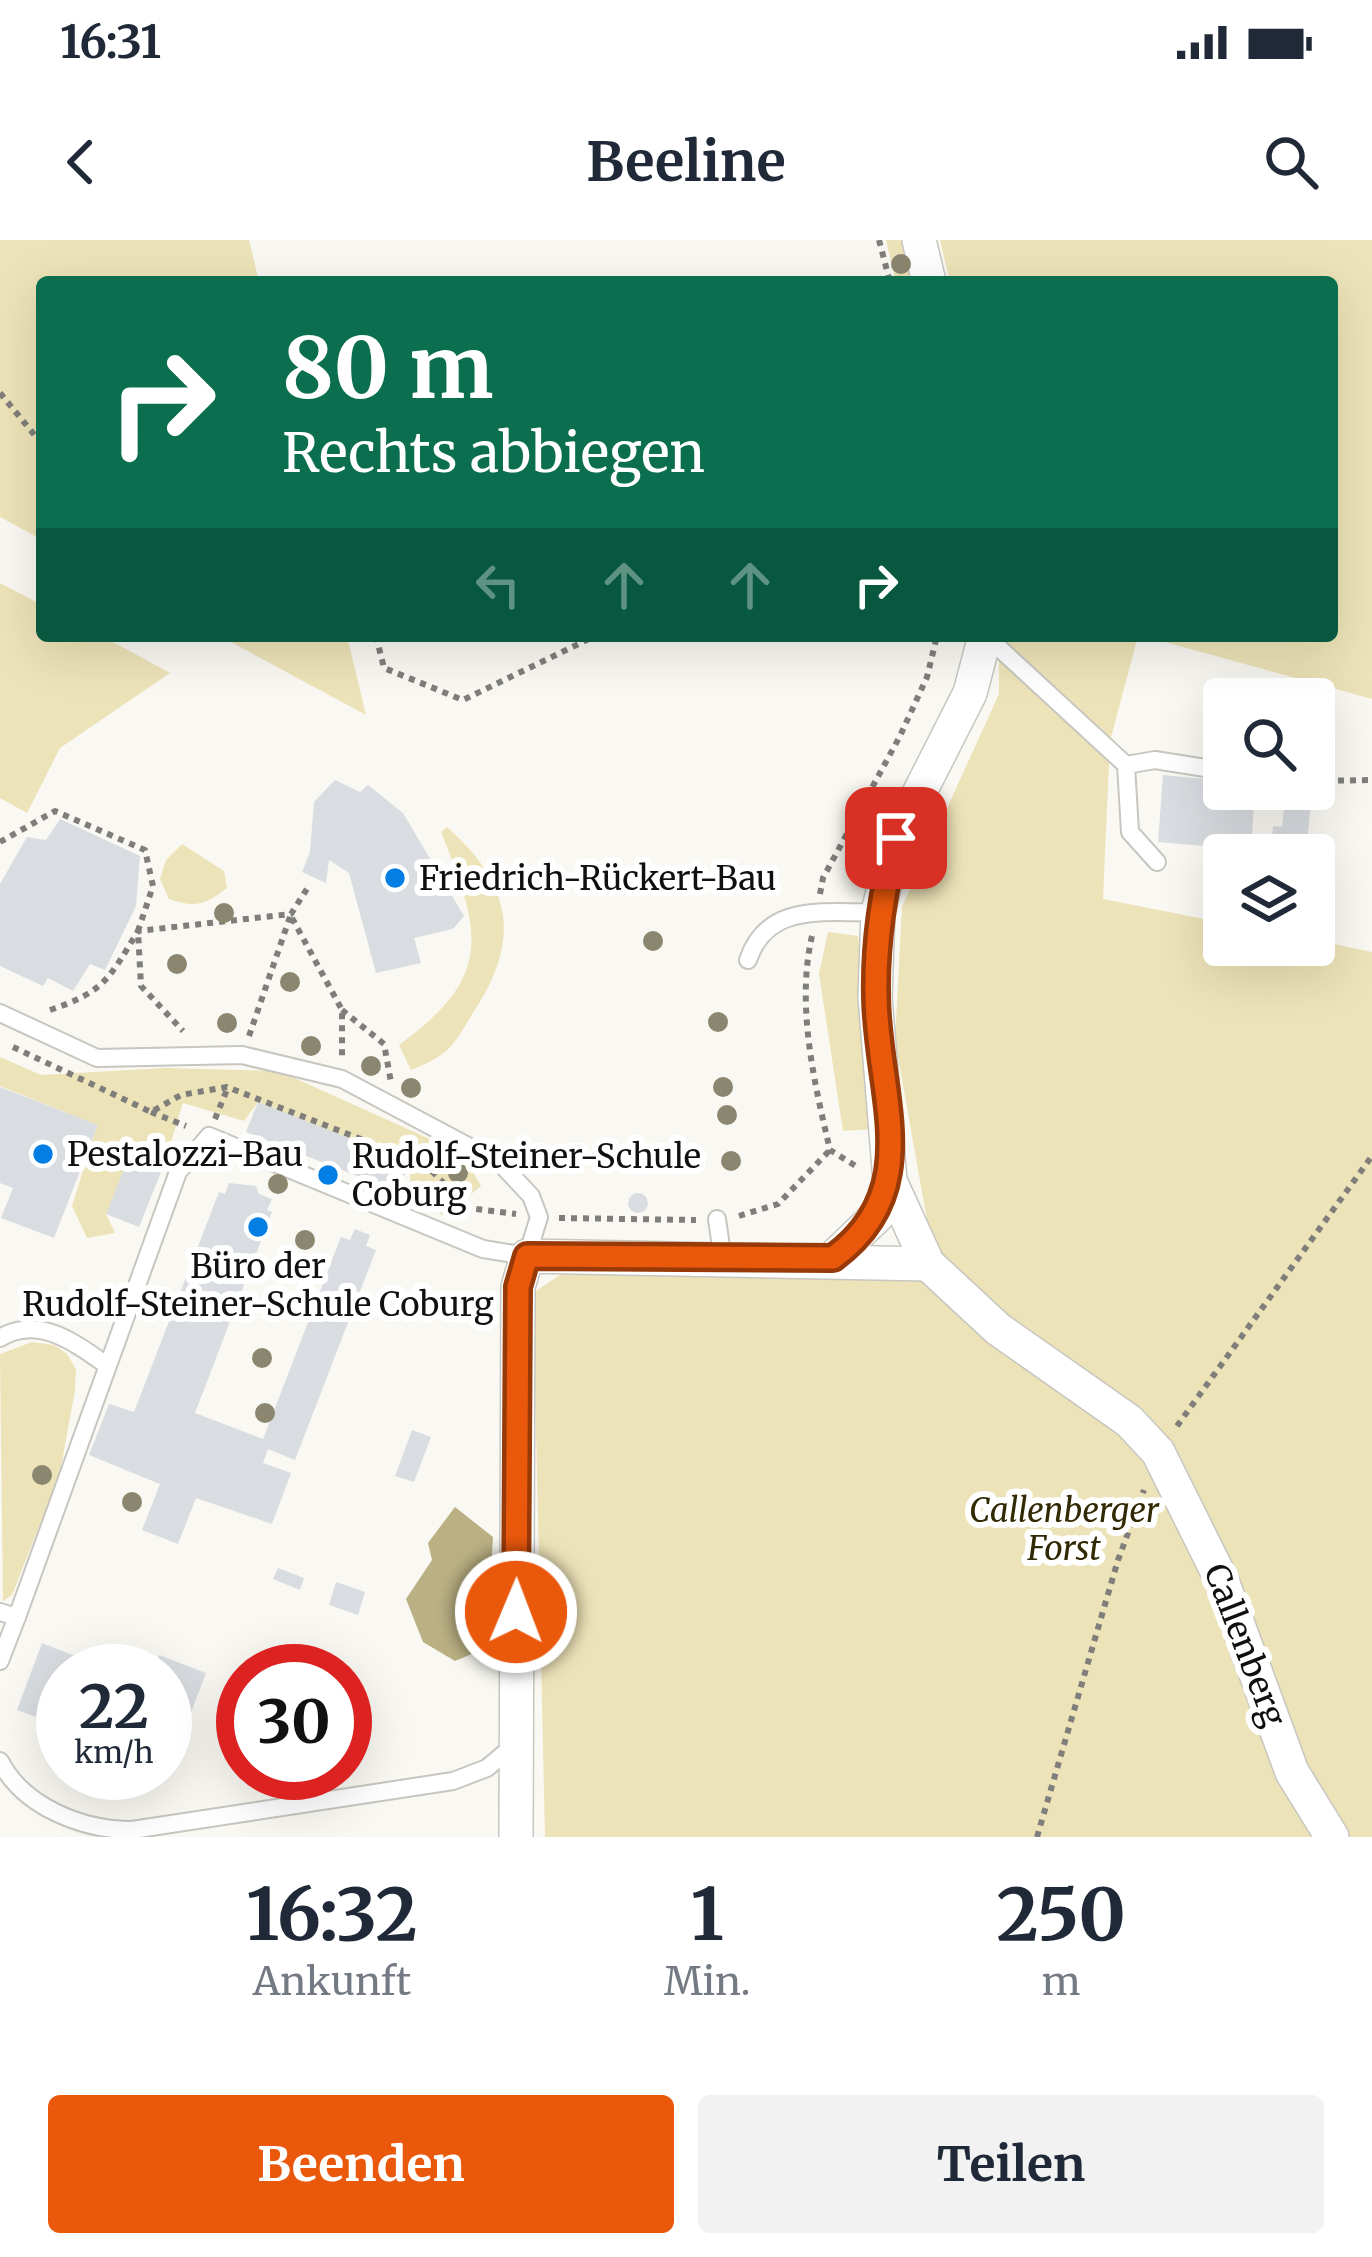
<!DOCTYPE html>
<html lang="de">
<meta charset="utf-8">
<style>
body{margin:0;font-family:Merriweather,serif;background:#f2f2f3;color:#1f2937;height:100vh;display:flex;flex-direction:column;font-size:45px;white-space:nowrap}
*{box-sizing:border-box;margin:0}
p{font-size:39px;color:#747a83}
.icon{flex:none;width:66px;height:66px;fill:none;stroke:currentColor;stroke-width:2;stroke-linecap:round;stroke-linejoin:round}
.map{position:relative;height:1597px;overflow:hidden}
.details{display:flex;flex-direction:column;background:#fff;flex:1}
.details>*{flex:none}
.guide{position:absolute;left:36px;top:36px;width:1302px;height:366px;border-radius:12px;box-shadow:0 12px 48px #0002;background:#0b6e4f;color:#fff;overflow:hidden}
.fabs{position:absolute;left:1203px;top:438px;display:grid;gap:24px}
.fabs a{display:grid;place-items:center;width:132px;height:132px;border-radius:12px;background:#fff;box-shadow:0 12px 48px #0002;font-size:60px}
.speed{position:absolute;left:36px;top:1404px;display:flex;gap:24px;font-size:60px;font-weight:700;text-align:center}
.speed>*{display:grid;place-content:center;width:156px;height:156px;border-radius:50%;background:#fff;box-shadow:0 12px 48px #0002;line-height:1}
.speed small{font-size:30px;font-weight:400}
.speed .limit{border:18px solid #d22;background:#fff;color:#111}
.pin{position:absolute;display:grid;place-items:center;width:102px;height:102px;color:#fff;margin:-51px;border-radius:24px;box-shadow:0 6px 18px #0006}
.me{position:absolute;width:132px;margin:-66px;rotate:1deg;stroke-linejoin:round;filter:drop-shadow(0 0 9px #0008)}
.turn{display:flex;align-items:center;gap:42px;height:252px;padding:0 48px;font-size:54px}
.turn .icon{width:156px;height:156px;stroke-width:2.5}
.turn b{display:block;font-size:84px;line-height:102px}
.lanes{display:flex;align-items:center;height:114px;padding:0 48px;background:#0003;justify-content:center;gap:60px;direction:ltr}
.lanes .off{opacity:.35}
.eta{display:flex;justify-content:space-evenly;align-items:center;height:204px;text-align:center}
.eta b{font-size:72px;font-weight:700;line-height:84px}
.primary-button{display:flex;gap:24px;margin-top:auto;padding:24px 48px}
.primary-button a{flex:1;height:138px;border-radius:12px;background:#ea580c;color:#fff;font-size:48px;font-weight:700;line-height:138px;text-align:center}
.primary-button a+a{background:#f2f2f3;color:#1f2937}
.status{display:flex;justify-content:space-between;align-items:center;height:84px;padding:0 60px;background:#fff;direction:ltr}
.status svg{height:33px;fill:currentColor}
header{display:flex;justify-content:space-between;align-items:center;height:156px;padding:0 48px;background:#fff;font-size:54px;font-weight:700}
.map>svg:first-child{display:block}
.green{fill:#ede3b8}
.water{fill:#bab083}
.building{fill:#d9dde1}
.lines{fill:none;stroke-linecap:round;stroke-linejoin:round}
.service-casing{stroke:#c7c6c0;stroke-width:20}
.minor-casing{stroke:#c7c6c0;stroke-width:36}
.path{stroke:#7f7e7a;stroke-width:6;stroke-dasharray:6 6;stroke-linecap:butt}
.service{stroke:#fff;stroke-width:16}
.minor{stroke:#fff;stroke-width:33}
.tree{fill:#8b866f}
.route-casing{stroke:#983908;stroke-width:30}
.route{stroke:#ea580c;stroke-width:21}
.poi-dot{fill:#037ee4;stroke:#fff;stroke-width:4.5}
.labels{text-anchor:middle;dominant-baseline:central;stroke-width:12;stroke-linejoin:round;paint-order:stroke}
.poi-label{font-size:33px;fill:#11100e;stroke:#fff;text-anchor:start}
.park-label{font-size:33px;font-style:italic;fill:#312903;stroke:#fff}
.street-label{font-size:33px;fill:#11100e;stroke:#fff}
</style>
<div class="status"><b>16:31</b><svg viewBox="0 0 49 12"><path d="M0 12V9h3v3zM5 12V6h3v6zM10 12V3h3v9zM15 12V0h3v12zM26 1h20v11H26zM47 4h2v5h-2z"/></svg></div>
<header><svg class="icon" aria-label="back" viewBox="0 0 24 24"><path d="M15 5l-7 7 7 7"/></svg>Beeline<svg class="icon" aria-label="search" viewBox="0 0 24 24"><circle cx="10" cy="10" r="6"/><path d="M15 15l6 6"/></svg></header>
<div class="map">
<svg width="1372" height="1597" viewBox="0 0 1372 1597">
<rect width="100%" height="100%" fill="#f9f8f2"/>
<g class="green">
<polygon points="0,0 249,0 259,42 42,42 42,300 0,277"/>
<polygon points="886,0 905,0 915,42 896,42"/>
<polygon points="940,0 1372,0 1372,459 1143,396 1332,396 1332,42 950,42"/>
<polygon points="0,343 42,365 42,396 102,396 170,433 60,508 27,573 0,558"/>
<polygon points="220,396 347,396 366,475"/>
<polygon points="999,396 1138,396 1110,501 1103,659 1224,683 1224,705 1314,705 1314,700 1372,712 1372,1597 545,1597 533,1053 566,1031 848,1027 930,997 895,800 902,667 999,454"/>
<path d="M447 587C510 643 522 696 476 768 453 805 453 813 411 830L399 805C495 735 481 692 441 592Z"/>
<path d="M182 604 224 631 227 648C205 665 195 668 169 659L160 639 166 620Z"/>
<polygon points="828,692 858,696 875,889 843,891 819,734"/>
<polygon points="0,817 41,835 165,828 279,831 463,914 481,946 444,976 411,953 409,922 258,862 244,881 183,863 165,922 106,974 115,993 87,998 72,966 97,885 0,846"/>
<polygon points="32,1102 54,1105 67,1114 76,1129 75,1150 60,1233 12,1355 3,1361 0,1114"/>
</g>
<polygon class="water" points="455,1267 493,1297 486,1408 455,1421 423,1402 406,1359 432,1320 428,1303"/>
<g class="building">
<polygon points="1163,535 1224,541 1224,549 1255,549 1251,610 1158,602"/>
<polygon points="335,540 360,552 368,545 403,573 464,676 453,689 414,698 421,723 376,733 349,633 329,620 326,643 302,632 310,612 314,562"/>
<polygon points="1285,560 1311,561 1306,615 1271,615 1273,586 1282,587"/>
<polygon points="60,579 140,616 136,666 105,730 90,724 73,751 48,738 43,746 0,726 0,644 27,597 46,600"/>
<polygon points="0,847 98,885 54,998 1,978 13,948 0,943"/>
<polygon points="258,862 410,922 398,952 246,892"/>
<polygon points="132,909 165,922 139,987 106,974"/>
<polygon points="229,943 256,946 259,954 272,959 267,970 272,972 195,1173 263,1199 341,997 350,1000 355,989 370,995 366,1006 376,1010 295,1220 268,1209 263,1223 291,1233 272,1284 196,1258 178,1304 142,1290 160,1244 89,1215 109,1164 134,1172 219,952 225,954"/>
<circle cx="638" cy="963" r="10"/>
<polygon points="412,1190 431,1197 414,1242 395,1236"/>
<polygon points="278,1328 304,1338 300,1350 273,1339"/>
<polygon points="336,1342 365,1352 358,1375 329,1365"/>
<polygon points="42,1403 113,1431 63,1431 63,1487 17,1470"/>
<polygon points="159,1415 206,1433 180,1501 165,1495 165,1431 154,1431"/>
</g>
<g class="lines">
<g class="service-casing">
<g id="service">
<polyline points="986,396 1126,525 1130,592 1157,622"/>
<polyline points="1126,525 1155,520 1224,531"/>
<path d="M748 720C768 661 826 674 878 672"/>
<polyline points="0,773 97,818 242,815 342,839 500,923 531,956 539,977 527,1016 483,1009 209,896 178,932 17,1377"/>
<polyline points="717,979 723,1021"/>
<path d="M0 1098C38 1075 74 1102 105 1124"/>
<polyline points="0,1372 17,1377 0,1421"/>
<path d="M0 1521C24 1568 84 1590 132 1590L453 1541 487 1528 513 1506"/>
</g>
</g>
<g class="minor-casing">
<g id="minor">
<polyline points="919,0 929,42"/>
<polyline points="890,941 928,1024 998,1089 1129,1181 1158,1212 1222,1341 1292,1532 1332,1597"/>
<polyline points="833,1018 878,975 890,941 875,757 878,672 896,599 970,453 985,396"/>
<polyline points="516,1597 518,1047 527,1016 928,1024"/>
</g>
</g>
<g class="path">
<polyline points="879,0 890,42"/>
<polyline points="0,153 42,204"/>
<polyline points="376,396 384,428 463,460 595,396"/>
<polyline points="1314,541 1372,540"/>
<polyline points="0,602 55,571 145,610 153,646 138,691 141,746 183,791"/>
<polyline points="820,654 823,638 900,496 927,437 937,396"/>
<polyline points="292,678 342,770 342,820"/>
<path d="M812 696C796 765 814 842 830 910L859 928"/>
<path d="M50 770C104 752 109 739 138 691L291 674 310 644"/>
<polyline points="342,770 384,804 391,842"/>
<polyline points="249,796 291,674"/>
<polyline points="13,807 151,872 181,855 227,847 425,924 468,968 516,974"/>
<polyline points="151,872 186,886"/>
<polyline points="215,879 228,847"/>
<polyline points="739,976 778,964 830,910"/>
<polyline points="559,978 696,980"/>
<polyline points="1177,1186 1372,916"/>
<polyline points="1037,1597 1118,1320 1144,1250"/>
</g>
<use href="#service" class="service"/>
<use href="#minor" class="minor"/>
</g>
<g class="tree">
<circle cx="901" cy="24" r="10"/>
<circle cx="224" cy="673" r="10"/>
<circle cx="653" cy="701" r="10"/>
<circle cx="177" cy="724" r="10"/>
<circle cx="290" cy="742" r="10"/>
<circle cx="718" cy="782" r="10"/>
<circle cx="227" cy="783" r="10"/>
<circle cx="311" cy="806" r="10"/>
<circle cx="371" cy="826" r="10"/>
<circle cx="723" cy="847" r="10"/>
<circle cx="411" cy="848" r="10"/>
<circle cx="727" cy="875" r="10"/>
<circle cx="731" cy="921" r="10"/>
<circle cx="458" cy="933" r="10"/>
<circle cx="278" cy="944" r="10"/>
<circle cx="431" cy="955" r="10"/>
<circle cx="305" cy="1000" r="10"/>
<circle cx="37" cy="1056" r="10"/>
<circle cx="281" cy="1060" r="10"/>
<circle cx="262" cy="1118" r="10"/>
<circle cx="265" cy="1173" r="10"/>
<circle cx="42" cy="1235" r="10"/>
<circle cx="132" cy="1262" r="10"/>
</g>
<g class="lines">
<g class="route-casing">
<path id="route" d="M516 1372 518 1047 527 1016 833 1018C928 949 876 852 876 754 875 700 883 651 896 598"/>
</g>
<use href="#route" class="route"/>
</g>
<g class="poi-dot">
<circle cx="395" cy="638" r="12"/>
<circle cx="43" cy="914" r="12"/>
<circle cx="328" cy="935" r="12"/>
<circle cx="258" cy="987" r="12"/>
</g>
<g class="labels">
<g class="poi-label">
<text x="419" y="638">Friedrich-Rückert-Bau</text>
<text x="67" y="914">Pestalozzi-Bau</text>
<text x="352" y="916">Rudolf-Steiner-Schule<tspan x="352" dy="38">Coburg</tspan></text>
<text x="258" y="1026" text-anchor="middle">Büro der<tspan x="258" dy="38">Rudolf-Steiner-Schule Coburg</tspan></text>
</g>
<g class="park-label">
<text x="1064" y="1270">Callenberger<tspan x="1064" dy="38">Forst</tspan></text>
</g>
<g class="street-label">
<text transform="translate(1245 1405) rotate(69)">Callenberg</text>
</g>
</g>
</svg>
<div class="fabs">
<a><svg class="icon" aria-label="search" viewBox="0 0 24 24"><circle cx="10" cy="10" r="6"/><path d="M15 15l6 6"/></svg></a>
<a><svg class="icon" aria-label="layers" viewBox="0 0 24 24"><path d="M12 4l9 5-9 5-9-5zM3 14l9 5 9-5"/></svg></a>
</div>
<div class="speed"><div>22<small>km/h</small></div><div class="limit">30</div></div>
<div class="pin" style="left:896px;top:598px;background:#d93025"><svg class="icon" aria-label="arrive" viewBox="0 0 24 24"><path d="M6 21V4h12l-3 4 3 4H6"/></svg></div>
<svg class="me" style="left:516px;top:1372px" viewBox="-20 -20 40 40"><circle r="17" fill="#ea580c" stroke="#fff" stroke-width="3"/><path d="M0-11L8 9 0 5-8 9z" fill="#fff"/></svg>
<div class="guide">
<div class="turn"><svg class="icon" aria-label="right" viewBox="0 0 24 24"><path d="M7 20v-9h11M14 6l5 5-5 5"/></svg><div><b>80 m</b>Rechts abbiegen</div></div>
<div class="lanes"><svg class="icon off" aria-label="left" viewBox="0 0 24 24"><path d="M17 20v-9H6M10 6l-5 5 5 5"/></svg><svg class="icon off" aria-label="ahead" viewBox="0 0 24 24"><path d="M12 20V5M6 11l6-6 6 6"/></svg><svg class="icon off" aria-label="ahead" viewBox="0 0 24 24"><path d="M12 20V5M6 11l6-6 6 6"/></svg><svg class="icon" aria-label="right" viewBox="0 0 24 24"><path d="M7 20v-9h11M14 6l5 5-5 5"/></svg></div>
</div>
</div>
<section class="details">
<div class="eta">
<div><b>16:32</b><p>Ankunft</p></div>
<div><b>1</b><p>Min.</p></div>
<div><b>250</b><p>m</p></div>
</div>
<div class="primary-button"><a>Beenden</a><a>Teilen</a></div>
</section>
